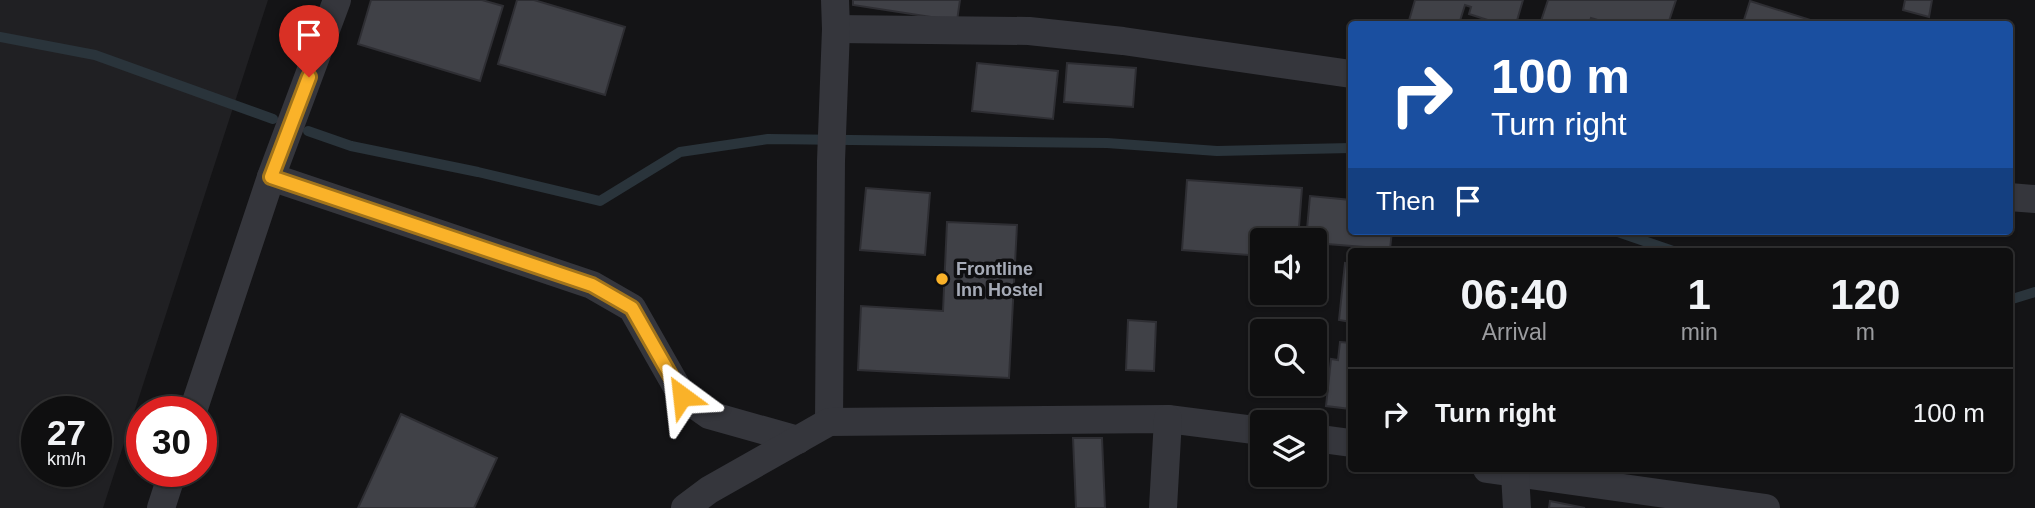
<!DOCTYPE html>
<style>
body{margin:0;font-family:Arial,sans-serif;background:#1d1d1e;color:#f1f3f6;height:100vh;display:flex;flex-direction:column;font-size:26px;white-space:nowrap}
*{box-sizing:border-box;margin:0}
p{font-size:23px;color:#9b9c9f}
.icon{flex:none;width:38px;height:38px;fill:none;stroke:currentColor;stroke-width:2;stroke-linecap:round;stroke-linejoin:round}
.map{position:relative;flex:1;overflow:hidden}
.sheet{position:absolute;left:1348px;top:248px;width:665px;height:224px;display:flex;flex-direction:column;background:#0f0f10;border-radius:7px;box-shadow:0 2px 5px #0004,0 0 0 2px #2f2f30}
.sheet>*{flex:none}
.banner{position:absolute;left:1348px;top:21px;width:665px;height:214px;border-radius:7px;box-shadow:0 2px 5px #0004,0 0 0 2px #2f2f30;background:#1a4fa0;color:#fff;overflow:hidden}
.controls{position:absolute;left:1250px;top:228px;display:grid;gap:14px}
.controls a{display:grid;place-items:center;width:77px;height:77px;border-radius:7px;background:#0f0f10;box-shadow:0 2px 5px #0004,0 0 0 2px #2f2f30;font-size:35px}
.speed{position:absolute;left:21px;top:396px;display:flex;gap:14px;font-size:35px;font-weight:700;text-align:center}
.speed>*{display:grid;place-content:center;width:91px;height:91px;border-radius:50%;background:#0f0f10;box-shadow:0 2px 5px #0004,0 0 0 2px #2f2f30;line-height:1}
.speed small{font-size:18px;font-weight:400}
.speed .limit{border:10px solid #d22;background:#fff;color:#111}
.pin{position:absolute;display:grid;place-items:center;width:60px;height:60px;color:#fff;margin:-72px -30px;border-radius:50% 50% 50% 0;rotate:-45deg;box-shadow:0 0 7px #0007}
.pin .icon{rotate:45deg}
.me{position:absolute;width:77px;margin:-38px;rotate:330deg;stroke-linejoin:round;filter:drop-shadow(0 0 5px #0008)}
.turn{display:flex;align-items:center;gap:24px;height:147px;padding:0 28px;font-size:32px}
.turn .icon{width:91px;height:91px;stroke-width:2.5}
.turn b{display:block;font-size:49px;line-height:60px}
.then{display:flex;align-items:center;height:66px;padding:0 28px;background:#0003;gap:14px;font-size:26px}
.eta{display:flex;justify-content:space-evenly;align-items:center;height:119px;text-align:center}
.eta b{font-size:42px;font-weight:700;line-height:49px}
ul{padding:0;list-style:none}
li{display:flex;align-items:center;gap:21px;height:91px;padding:0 28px;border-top:2px solid #2f2f30}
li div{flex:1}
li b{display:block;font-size:26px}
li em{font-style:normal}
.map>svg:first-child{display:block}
.built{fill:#202023;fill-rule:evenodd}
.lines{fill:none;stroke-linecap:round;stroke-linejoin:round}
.stream{stroke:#2a343b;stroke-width:10}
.building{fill:#404147;stroke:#2e2e33;stroke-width:2}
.street{stroke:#35363c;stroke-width:28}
.route-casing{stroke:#a2741b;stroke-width:18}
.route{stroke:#fab229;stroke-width:12}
.poi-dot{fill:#fab229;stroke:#0f0f11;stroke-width:2.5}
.labels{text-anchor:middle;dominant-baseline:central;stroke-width:7;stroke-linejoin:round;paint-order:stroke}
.poi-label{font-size:18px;font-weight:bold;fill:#a6abb7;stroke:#0f0f11;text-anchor:start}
</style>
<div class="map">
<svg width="2035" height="508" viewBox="0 0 2035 508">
<rect width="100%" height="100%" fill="#141416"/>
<path class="built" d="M0 0H268L103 508H0ZM37 411H96V471H37Z"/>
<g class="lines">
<g class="stream">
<polyline points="0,37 95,55 273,119"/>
<polyline points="308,131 351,146 478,172 600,201 680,152 768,139 1107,143 1217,151 1351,148"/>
<polyline points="1615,231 1676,252"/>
<polyline points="2009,300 2035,292"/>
</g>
</g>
<g class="building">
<polygon points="371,0 482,0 503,6 480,81 358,44"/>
<polygon points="517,0 534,0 625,27 605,95 498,64"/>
<polygon points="853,0 960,0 957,21 853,5"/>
<polygon points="1415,0 1523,0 1516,24 1500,24 1469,14 1471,7 1465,5 1459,24 1408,24"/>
<polygon points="1548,0 1676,0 1668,24 1611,24 1591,18 1589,24 1540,24"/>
<polygon points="1905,0 1932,0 1929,17 1903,10"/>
<polygon points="1750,1 1823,24 1743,23"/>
<polygon points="977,63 1058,71 1053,119 972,111"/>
<polygon points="1067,63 1136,68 1133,107 1064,102"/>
<polygon points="1187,180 1302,188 1298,240 1262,240 1262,256 1182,250"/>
<polygon points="866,188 930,193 925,255 860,250"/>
<polygon points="1310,196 1351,200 1351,231 1392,231 1390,249 1314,243 1314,240 1306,240"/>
<polygon points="947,222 1017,225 1009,378 858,370 861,306 943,311"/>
<polygon points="1345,263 1351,264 1351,322 1339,320"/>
<polygon points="1128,320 1156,322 1154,371 1126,370"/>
<polygon points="1340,342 1351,343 1351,409 1326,406 1331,359 1338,360"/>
<polygon points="401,414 497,458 474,508 358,508"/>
<polygon points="1073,438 1102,438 1105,508 1076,508"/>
<polygon points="1550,501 1585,508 1549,508"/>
</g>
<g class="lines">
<g class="street">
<polyline points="836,29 1029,31 1123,41 1351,74"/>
<polyline points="271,177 592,285 632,308 682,396 709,415 798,440"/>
<polyline points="2009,197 2035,199"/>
<polyline points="193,411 271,177 337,0"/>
<polyline points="829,422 831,161 836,29 835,0"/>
<polyline points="1314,438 1351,443"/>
<polyline points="1487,469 1766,508"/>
<polyline points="1515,474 1517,508"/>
<polyline points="161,508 173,471"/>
<polyline points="685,508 709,490 829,422 1168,419 1262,431"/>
<polyline points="1163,508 1168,419"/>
</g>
</g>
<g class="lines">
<g class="route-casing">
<polyline id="route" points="309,77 271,177 592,285 632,308 682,396"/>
</g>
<use href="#route" class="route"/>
</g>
<circle class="poi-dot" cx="942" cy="279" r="7"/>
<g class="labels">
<g class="poi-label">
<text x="956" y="269">Frontline<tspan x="956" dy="21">Inn Hostel</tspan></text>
</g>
</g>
</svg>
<div class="controls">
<a><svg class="icon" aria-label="sound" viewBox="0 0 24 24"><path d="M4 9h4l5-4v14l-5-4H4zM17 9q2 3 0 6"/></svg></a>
<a><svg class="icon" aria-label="search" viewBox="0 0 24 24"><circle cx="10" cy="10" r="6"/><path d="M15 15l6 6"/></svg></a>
<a><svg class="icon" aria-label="layers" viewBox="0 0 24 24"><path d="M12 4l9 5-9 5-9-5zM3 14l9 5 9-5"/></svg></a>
</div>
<div class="speed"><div>27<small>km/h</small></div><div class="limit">30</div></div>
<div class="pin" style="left:309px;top:77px;background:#d93025"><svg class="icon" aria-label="arrive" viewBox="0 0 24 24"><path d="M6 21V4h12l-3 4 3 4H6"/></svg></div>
<svg class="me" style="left:682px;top:396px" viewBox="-20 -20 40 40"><path d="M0-17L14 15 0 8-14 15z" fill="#fab229" stroke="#fff" stroke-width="4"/></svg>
<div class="banner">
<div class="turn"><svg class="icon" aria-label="right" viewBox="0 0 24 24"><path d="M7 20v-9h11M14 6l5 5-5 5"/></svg><div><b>100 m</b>Turn right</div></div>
<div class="then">Then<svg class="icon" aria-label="arrive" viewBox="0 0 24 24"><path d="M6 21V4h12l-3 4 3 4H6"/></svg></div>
</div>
<section class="sheet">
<div class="eta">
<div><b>06:40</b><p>Arrival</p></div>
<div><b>1</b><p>min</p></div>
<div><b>120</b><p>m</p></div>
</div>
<ul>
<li><svg class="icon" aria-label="right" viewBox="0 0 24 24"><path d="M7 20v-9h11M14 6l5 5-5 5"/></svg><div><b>Turn right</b></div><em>100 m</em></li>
</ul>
</section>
</div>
